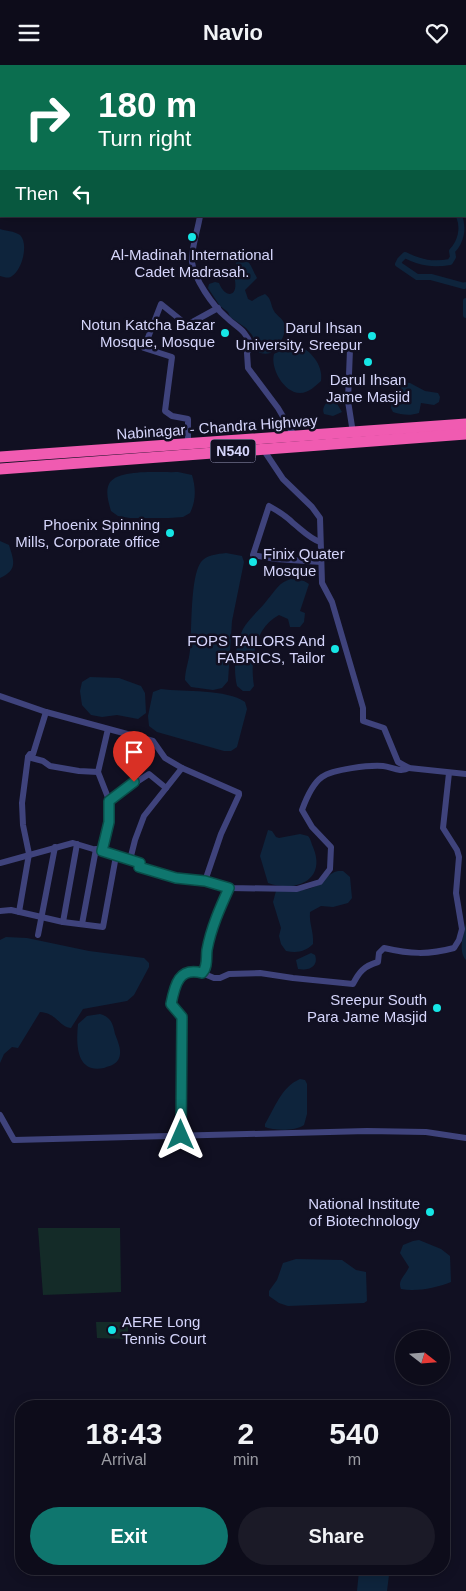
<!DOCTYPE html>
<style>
body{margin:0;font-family:Helvetica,sans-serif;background:#1b1a27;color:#f1f3f6;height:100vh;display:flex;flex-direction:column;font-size:19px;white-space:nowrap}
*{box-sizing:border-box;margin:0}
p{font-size:16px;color:#9a9ba2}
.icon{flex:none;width:28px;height:28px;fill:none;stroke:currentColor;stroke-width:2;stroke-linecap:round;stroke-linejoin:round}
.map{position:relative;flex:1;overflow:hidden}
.panel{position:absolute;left:15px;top:1335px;width:435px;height:175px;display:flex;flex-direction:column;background:#0d0c1a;border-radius:20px;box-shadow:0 2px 12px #0003,0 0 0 1px #2d2c39}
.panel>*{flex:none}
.guide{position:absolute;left:0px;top:0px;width:466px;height:152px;box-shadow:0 2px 12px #0003,0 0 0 1px #2d2c39;background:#0b6e4f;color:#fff;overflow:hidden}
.needle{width:32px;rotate:107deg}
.fabs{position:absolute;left:395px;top:1265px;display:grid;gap:10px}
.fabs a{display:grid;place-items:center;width:55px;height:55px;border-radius:50%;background:#0d0c1a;box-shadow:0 2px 12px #0003,0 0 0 1px #2d2c39;font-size:25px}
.pin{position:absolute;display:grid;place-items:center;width:42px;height:42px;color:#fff;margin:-51px -21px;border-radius:50% 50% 50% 0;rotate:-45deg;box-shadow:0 0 5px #0007}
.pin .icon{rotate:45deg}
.me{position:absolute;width:55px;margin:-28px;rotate:0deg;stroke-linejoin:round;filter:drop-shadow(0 0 4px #0008)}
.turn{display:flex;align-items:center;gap:18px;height:105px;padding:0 15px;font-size:22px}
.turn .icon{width:65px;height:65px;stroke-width:2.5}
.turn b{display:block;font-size:35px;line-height:42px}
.then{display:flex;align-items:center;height:48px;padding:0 15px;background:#0003;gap:10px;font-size:19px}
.eta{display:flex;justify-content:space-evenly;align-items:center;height:85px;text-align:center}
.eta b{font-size:30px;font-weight:700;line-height:35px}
.cta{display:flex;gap:10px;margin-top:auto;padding:10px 15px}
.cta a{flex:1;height:58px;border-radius:30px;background:#0f766e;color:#fff;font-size:20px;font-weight:700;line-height:58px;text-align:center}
.cta a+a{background:#1b1a27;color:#f1f3f6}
header{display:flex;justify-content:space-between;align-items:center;height:65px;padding:0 15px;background:#0d0c1a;font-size:22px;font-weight:700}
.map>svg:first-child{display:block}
.green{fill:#142b28}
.water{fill:#0e243c}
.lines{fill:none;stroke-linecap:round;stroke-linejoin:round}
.canal{stroke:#0e243c;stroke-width:6}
.street{stroke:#3f437c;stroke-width:6}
.highway{stroke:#f05bb1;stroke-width:11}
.route-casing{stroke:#0a4d48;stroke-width:12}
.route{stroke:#0f766e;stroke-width:9}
.poi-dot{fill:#16e6e6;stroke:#111022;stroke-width:2}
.labels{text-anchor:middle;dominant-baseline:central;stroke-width:5;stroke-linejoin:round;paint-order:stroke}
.shield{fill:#111022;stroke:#9a9aba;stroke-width:1}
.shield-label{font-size:14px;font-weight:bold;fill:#d5d5fb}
.poi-label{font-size:15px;fill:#d5d5fb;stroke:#111022;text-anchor:end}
.street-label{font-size:15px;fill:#d5d5fb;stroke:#111022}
</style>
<header><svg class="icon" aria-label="menu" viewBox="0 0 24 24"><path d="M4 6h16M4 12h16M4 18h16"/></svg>Navio<svg class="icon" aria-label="heart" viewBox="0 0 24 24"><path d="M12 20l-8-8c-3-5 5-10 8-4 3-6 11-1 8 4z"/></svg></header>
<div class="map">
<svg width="466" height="1526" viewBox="0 0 466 1526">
<rect width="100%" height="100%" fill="#111022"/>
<g class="green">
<polygon points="38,1163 120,1163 121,1227 43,1230"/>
<polygon points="96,1257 128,1257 128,1274 97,1273"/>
</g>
<g class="water">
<path d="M0 164C6 166 14 166 20 170 29 179 22 205 12 211 9 214 4 212 0 211Z"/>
<path d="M237 191C249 191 252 204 257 213L245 225 248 234 252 236 258 232 265 229C272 234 270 239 274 246 276 250 282 253 284 258 288 267 278 285 270 288 265 290 259 288 255 285V276L252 270 246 263 230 252 228 247 220 241 208 223 209 219 215 217 219 218C225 234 240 233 234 211L235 209Z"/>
<path d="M293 279C309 282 324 300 321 316 315 321 309 328 300 328 284 328 270 303 274 289Z"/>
<path d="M403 317 410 318 425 326 438 328 440 332 439 337 434 340 421 338 419 348C410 351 402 350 393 347L391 343 392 336 402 331 401 320Z"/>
<path d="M332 336 336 337 342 347 333 351 324 349C322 344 324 341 327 337Z"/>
<path d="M178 407 192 410C196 423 196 436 190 448L183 452 169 453H130L118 451 111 446C109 439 105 427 109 419 117 403 162 408 178 407Z"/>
<path d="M0 476 9 480C14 496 18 505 0 513Z"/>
<path d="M226 488 242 491 244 497 232 556 228 616 222 623 213 625 191 622 185 615C185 605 189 596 190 585 192 565 190 512 201 497 206 490 218 489 226 488Z"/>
<path d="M291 514 304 516 309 519 300 546 305 548 304 557 300 562H290L288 554 279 550C254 563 250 596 254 621L250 626H243L237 621C233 604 235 580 243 564 249 553 261 544 268 534 275 526 279 517 291 514Z"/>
<polygon points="90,612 119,613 141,621 145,628 146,648 138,654 117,650 102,652 91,650 82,640 80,626 82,617"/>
<path d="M161 624C184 627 227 624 245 637L247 644 237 682 231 686H224L157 667 149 661 148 651 153 627Z"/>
<path d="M268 765 272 766 276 772 279 773 300 769 308 771C311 774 311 778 313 782 327 815 296 828 268 818L260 791Z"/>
<path d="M338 806H343L350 812 352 833 348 838 333 842 321 841 310 847C309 859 314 867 313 879 305 887 297 888 286 886L281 879 279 871 281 863 273 837 276 826C288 826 305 827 316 821 324 817 328 808 338 806Z"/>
<path d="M466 859V895C458 887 463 869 466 859Z"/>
<path d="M6 872 27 873 89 886 144 893 149 898V902L134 930 127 936 83 944 71 963C59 962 57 948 40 947L18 983 12 982 4 989 0 998V875Z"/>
<path d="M311 888 315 890C319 902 308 906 298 904L296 895Z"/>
<path d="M100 949C111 952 113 959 115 969 118 977 123 987 118 995 115 1000 109 1001 104 1003 76 1009 76 979 78 959L87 951Z"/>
<path d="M300 1014 305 1015 307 1019V1049L304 1060C295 1066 275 1066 265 1062V1059C275 1043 281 1022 300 1014Z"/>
<path d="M419 1175 441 1184 450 1191 451 1217C436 1223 416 1227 401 1224 397 1215 406 1210 409 1202L400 1188 403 1180 413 1176Z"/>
<polygon points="296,1194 342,1195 356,1205 366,1207 367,1236 364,1238 288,1241 279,1238 269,1231 269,1226 277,1215 283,1198"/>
<polygon points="359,1506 389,1510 387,1526 357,1526"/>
</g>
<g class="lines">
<g class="canal">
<polyline points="465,117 466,117"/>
<path d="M459 151C464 163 461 177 452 186L453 192 450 197C433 200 421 198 405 190L400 195 398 199 417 212H431L464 221 466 220"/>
<polyline points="466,236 466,250"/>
</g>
<g class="street">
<polyline points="307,0 309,1"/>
<polyline points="130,1 131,0"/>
<polyline points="465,30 466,30"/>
<path d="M200 151C198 164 191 184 192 197 194 214 213 241 226 252 237 263 245 264 251 280L247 288 248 303 278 343 295 372"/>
<polyline points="350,284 348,336 353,368"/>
<polyline points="188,379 188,354 172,351 165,346 172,292 144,283 161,239 187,260 218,243"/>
<polyline points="263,384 283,414 312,442 320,453 322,518 332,537 363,643 363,656 384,663 398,697 409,703 466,709"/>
<path d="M320 477C309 473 302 465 293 458 286 451 278 446 269 441L253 490 276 494 321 497"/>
<polyline points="0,631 46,647 153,676 165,693 182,703 239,728 239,730 221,769 205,816"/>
<polyline points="28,692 43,696 50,701 79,706 98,707"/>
<polyline points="109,735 149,709 166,723"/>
<polyline points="102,786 109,757 109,735 98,707 108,664"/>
<polyline points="130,795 135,775 144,751 182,703"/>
<path d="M0 798 73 778 140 798 139 802 176 813 205 816 229 823 297 824 320 817 330 804 331 782 312 762 302 745C306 734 312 719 322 712 333 704 370 700 383 701 392 702 400 708 409 703"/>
<polyline points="0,846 11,845 63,857 103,862 116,791"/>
<polyline points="19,847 29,789 23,760 22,738 28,692 30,689 33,689 46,647"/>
<polyline points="63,857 77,779"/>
<polyline points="82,859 96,784"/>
<polyline points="38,870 55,782"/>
<path d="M202 908 214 913H220L229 909 260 908 293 913 353 919C359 907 364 901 378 897L379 888 384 883C410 889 428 890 454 883L459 875 462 864 456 828 459 792 457 785 443 763 449 708"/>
<polyline points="0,1050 14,1075 367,1066 426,1067 466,1073"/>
<path d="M181 1071V952L171 939C175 919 179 902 202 908L205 905 212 862 229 823"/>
</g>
<g class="highway">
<polyline points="0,392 466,359"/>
<polyline points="0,404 466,369"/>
</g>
</g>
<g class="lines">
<g class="route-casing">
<path id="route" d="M134 717 109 736V757L102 786 140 798 139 802 176 813 205 816 229 823C220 843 211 863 207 885 206 892 208 902 202 908 179 902 175 919 171 939L182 952 181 1070"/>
</g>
<use href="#route" class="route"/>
</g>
<g class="poi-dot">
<circle cx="192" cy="172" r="5"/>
<circle cx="225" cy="268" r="5"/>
<circle cx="372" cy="271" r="5"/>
<circle cx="368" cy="297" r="5"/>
<circle cx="170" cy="468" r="5"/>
<circle cx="253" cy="497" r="5"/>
<circle cx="335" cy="584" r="5"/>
<circle cx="437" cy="943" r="5"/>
<circle cx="430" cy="1147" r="5"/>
<circle cx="112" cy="1265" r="5"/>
</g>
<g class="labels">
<rect class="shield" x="210.5" y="374.5" width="45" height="23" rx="4"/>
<g class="shield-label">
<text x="233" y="386">N540</text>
</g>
<g class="poi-label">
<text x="192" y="189" text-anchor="middle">Al-Madinah International<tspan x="192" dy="17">Cadet Madrasah.</tspan></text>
<text x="215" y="259">Notun Katcha Bazar<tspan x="215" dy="17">Mosque, Mosque</tspan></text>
<text x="362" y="262">Darul Ihsan<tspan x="362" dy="17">University, Sreepur</tspan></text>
<text x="368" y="314" text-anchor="middle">Darul Ihsan<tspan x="368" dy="17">Jame Masjid</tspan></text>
<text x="160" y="459">Phoenix Spinning<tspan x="160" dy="17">Mills, Corporate office</tspan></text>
<text x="263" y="488" text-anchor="start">Finix Quater<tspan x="263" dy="17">Mosque</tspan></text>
<text x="325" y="575">FOPS TAILORS And<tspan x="325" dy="17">FABRICS, Tailor</tspan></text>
<text x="427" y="934">Sreepur South<tspan x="427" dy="17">Para Jame Masjid</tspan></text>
<text x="420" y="1138">National Institute<tspan x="420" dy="17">of Biotechnology</tspan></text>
<text x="122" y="1256" text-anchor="start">AERE Long<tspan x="122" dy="17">Tennis Court</tspan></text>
</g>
<g class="street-label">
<text transform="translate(217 362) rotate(-4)">Nabinagar - Chandra Highway</text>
</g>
</g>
</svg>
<div class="fabs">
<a><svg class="needle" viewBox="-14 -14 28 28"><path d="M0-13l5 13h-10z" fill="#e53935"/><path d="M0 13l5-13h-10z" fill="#9a9ba2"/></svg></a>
</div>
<div class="pin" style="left:134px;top:717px;background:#d93025"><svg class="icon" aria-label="arrive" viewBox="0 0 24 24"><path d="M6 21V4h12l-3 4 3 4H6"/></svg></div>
<svg class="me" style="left:181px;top:1070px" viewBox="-20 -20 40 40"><path d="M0-17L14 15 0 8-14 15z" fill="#0f766e" stroke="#fff" stroke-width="4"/></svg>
<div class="guide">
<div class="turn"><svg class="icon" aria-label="right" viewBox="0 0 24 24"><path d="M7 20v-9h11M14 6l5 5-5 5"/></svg><div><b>180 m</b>Turn right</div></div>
<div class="then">Then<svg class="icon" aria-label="left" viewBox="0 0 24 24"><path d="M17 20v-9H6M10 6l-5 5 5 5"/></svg></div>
</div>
<section class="panel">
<div class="eta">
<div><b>18:43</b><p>Arrival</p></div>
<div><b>2</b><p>min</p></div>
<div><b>540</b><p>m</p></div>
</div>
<div class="cta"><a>Exit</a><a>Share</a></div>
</section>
</div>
